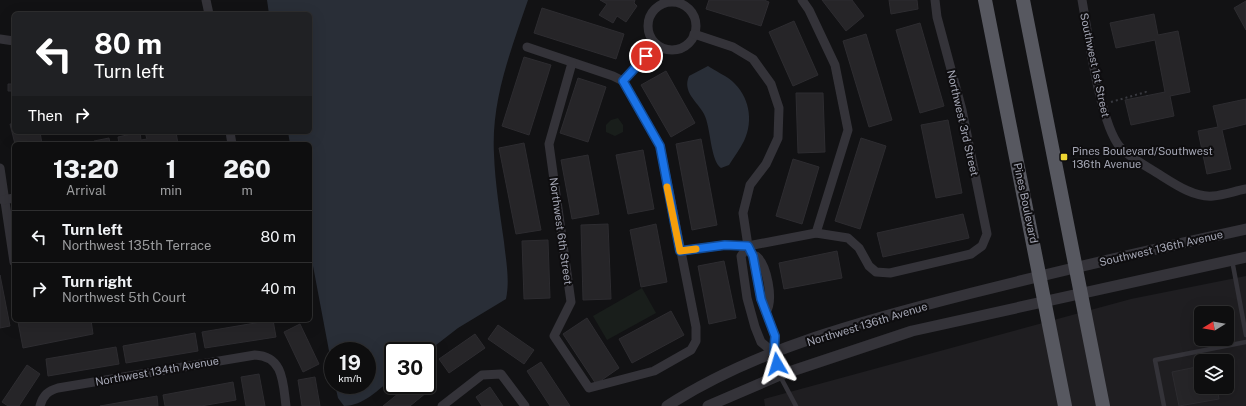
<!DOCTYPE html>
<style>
body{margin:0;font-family:"Public Sans",sans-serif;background:#1c1c1d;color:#f1f3f6;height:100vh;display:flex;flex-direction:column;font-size:15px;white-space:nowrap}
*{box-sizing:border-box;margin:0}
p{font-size:13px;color:#9b9c9e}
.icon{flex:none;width:22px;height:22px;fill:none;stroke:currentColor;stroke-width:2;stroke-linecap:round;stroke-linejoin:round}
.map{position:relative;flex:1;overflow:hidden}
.panel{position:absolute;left:12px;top:142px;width:300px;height:180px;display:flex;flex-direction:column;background:#0e0e0f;border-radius:6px;box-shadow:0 4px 16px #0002,0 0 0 1px #2e2e2f}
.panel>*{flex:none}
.banner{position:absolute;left:12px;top:12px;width:300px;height:122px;border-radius:6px;box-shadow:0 4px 16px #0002,0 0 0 1px #2e2e2f;background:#202124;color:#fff;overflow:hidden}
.needle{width:26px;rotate:259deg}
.tools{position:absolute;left:1194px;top:306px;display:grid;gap:8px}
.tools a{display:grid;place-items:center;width:40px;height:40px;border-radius:6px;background:#0e0e0f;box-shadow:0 4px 16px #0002,0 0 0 1px #2e2e2f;font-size:20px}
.speed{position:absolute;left:324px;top:342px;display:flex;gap:8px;font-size:20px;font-weight:700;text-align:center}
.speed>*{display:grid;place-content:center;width:52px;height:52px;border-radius:50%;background:#0e0e0f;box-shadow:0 4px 16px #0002,0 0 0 1px #2e2e2f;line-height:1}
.speed small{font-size:10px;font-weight:400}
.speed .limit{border:2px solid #111;border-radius:6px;background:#fff;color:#111}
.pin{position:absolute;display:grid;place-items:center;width:34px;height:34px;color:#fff;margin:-17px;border:2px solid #fff;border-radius:50%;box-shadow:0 1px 4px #0007}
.me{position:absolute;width:44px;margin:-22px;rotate:353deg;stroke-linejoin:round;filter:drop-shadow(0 0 3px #0008)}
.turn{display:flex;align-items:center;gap:14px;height:84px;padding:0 16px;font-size:18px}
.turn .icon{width:52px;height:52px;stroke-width:2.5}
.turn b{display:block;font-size:28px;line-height:34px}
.then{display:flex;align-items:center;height:38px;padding:0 16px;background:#0003;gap:8px;font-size:15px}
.eta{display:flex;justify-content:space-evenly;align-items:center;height:68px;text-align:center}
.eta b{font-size:24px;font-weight:800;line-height:28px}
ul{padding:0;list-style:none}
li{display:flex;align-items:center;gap:12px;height:52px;padding:0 16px;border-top:1px solid #2e2e2f}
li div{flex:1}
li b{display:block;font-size:15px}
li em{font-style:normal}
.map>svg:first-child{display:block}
.built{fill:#1f1e21;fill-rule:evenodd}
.green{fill:#191e1b}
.water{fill:#292e37}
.building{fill:#262528;stroke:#2d2c30}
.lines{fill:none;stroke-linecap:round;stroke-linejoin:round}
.path{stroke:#393a40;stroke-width:2;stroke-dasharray:2 3;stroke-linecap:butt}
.service{stroke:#343339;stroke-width:4.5}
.minor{stroke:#343339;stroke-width:9}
.tertiary{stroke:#343339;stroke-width:11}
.trunk{stroke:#575860;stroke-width:14}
.route-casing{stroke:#114b97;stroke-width:10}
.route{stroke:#1a73e8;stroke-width:7}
.slow{stroke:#f59e0b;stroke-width:7}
.poi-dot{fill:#ecd432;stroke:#0e0d0f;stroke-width:1.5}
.labels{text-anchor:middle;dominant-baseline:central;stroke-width:4;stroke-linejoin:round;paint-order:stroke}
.street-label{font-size:11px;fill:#a4a6b4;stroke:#0e0d0f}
.poi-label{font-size:11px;fill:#a4a6b4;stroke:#0e0d0f;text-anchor:start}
</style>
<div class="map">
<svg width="1246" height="406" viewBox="0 0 1246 406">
<rect width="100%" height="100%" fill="#121214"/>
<path class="built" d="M1246 276V406H765L764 399 1131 299ZM1201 313H1227V339H1201ZM1201 361H1227V387H1201Z"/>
<g class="green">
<polygon points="618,118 623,125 623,132 615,136 606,132 606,125 611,120"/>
<polygon points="642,288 656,313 607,340 593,316"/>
</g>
<g class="water">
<path d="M267 0H528C511 50 491 100 494 154 495 183 500 213 504 242 506 261 510 280 506 299L458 328 427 352 393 351V378C379 389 363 406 344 406L338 398 335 385H367V351H333V372L310 250V144H290L288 132H310V14H269Z"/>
<path d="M708 66C715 71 725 75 732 81 749 96 754 120 744 141 740 149 734 157 729 165L721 168C710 160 711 127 704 114 697 101 682 92 689 76Z"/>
</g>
<g class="building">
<polygon points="600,0 635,0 634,3 637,6 626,22 617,16 613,23 599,15 607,4"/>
<polygon points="709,0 764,0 769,2 761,26 706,9"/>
<polygon points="822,0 852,0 864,16 846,31"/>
<polygon points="889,0 917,0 918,9 891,14"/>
<polygon points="1246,1 1246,30 1234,8"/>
<polygon points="542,8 624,34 616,59 534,33"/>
<polygon points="1154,14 1158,35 1178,31 1190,92 1170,96 1174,116 1131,125 1125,100 1165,92 1155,40 1116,48 1110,23"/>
<polygon points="794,21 818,75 793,86 769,32"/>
<polygon points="920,23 944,106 920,113 896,30"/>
<polygon points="866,34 892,120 869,127 843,41"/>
<polygon points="524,57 551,65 529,135 502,126"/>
<polygon points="12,62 14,62 14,91 8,91 8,84 12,84"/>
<polygon points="666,71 695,123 671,137 641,85"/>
<polygon points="578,78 606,87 588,142 560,133"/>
<polygon points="796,93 823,93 825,152 798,153"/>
<polygon points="1246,99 1246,124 1222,130 1231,169 1207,174 1198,131 1218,127 1213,106"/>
<polygon points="948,120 962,193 936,198 921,125"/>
<polygon points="10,124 14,124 14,132 40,132 42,144 15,144"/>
<polygon points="140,132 141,140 147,139 145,132 176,132 178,144 119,144 118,137"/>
<polygon points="109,138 110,144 95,144 94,141"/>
<polygon points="861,138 886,146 860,229 835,221"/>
<polygon points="701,139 717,225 692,230 676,144"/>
<polygon points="524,143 541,230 516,234 499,148"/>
<polygon points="643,150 654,209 628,214 616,155"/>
<polygon points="588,155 599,214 572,219 561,160"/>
<polygon points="793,159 819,167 802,224 776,216"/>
<polygon points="963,214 969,238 883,257 877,233"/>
<polygon points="608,224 611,299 583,300 581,225"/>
<polygon points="656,224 667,282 641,287 630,230"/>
<polygon points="548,240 550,298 524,299 522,241"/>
<polygon points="837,251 842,278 784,289 779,263"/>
<polygon points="724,261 736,318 709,324 698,266"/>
<polygon points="0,275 10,326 0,328"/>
<polygon points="671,311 684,335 632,363 619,339"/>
<polygon points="587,318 619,368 596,384 563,334"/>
<polygon points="37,320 91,320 93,334 23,348 18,322"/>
<polygon points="273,320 276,337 205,348 202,332"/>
<polygon points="300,324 319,364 303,372 284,332"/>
<polygon points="498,325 534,350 524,364 488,339"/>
<polygon points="195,333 198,351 126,363 123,346"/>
<polygon points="475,334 485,348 449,373 439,359"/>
<polygon points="116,347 119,364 48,376 46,359"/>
<polygon points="541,362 570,406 550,406 527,371"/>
<polygon points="27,365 40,374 19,406 8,406 2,402"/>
<polygon points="1201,366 1201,387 1217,387 1219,399 1179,406 1172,372"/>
<polygon points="259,374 265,406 246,406 241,377"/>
<polygon points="315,377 320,406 302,406 298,380"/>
<polygon points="233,382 236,400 201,406 165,406 163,395"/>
<polygon points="427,382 432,388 410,406 383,406 409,385 427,385"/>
<polygon points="490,387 503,406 482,406 476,397"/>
<polygon points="157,396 158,406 100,406"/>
</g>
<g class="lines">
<polyline class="path" points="1111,102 1146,92 1147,96"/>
<g class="service">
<polyline points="1232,260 1246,335"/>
<polyline points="780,376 796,406"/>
<polyline points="1164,406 1155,360 1246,342"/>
</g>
<g class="minor">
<polyline points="206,0 209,14"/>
<polyline points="802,0 809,10 835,65 848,130 816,233"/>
<path d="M1082 0C1088 33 1100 124 1120 147 1130 158 1145 165 1157 173 1173 183 1194 198 1213 196 1224 195 1235 191 1246 189"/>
<circle cx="672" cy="26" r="24"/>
<polyline points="694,34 733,47 753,59 771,84 779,108 778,138 766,164 750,185 743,213 748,246 753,256 761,299 775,336 774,353 780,375"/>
<polyline points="0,39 14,41"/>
<polyline points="527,47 613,76 623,81"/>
<polyline points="572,63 549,144 571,302 554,336 589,388 654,371 691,350 696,341 696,327 660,146 623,81 656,44"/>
<polyline points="230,132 232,144"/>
<polyline points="0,168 14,262"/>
<polyline points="3,200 14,198"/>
<polyline points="748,246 741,256 747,298 755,327 761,342 774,353"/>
<polyline points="680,251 725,245 748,246 816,233 848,238 859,248 869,266 876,272 890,273 971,254 982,246 987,234 962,110 937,17 935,0"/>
<path d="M753 256H756C767 264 774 300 766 312"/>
<path d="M40 406C43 395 48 391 58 388L255 355C284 356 283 384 286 406"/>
<polyline points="442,406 482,375 501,374 525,406"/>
</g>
<g class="tertiary">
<path d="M667 406C757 348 869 319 972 293 1063 270 1154 249 1246 229"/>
<polyline points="708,406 780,375 912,331 1246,257"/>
</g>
<g class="trunk">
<polyline points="985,0 1065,406"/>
<polyline points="1023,0 1103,406"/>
</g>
</g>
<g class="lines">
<g class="route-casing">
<polyline id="route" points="646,56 623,81 660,146 680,251 725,245 748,246 753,256 761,299 775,336 774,353 777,364"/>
</g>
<use href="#route" class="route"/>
<polyline class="slow" points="667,187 680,251 696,249"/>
</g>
<rect class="poi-dot" x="1060" y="153" width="8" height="8" rx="2"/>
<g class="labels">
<g class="street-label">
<text transform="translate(1095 65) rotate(78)">Southwest 1st Street</text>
<text transform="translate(963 123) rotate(77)">Northwest 3rd Street</text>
<text transform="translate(1026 203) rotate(78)">Pines Boulevard</text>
<text transform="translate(561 231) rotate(82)">Northwest 6th Street</text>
<text transform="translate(1161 248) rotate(-13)">Southwest 136th Avenue</text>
<text transform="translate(867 324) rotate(-17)">Northwest 136th Avenue</text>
<text transform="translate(157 371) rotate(-10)">Northwest 134th Avenue</text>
</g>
<g class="poi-label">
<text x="1072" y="151">Pines Boulevard/Southwest<tspan x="1072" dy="13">136th Avenue</tspan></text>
</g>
</g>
</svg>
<div class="tools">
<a><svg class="needle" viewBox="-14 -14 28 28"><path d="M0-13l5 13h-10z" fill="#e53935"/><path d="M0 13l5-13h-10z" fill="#9b9c9e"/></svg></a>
<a><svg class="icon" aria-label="layers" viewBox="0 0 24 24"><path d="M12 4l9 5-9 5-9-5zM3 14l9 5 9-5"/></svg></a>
</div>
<div class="speed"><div>19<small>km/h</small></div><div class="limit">30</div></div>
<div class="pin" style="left:646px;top:56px;background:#d93025"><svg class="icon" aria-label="arrive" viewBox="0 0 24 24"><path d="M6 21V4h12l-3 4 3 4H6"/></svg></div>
<svg class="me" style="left:777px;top:364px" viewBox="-20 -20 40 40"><path d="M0-17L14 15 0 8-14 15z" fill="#1a73e8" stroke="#fff" stroke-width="4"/></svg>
<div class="banner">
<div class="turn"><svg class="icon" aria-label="left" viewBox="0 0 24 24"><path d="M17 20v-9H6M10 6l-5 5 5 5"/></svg><div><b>80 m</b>Turn left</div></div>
<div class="then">Then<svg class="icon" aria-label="right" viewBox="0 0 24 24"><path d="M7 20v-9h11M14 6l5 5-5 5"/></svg></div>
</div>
<section class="panel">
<div class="eta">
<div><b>13:20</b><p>Arrival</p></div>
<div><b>1</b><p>min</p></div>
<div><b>260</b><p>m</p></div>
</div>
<ul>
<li><svg class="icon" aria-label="left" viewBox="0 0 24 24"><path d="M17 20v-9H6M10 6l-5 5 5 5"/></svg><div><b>Turn left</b><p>Northwest 135th Terrace</p></div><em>80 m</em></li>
<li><svg class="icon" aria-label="right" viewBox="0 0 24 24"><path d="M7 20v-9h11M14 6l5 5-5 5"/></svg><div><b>Turn right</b><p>Northwest 5th Court</p></div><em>40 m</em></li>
</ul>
</section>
</div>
